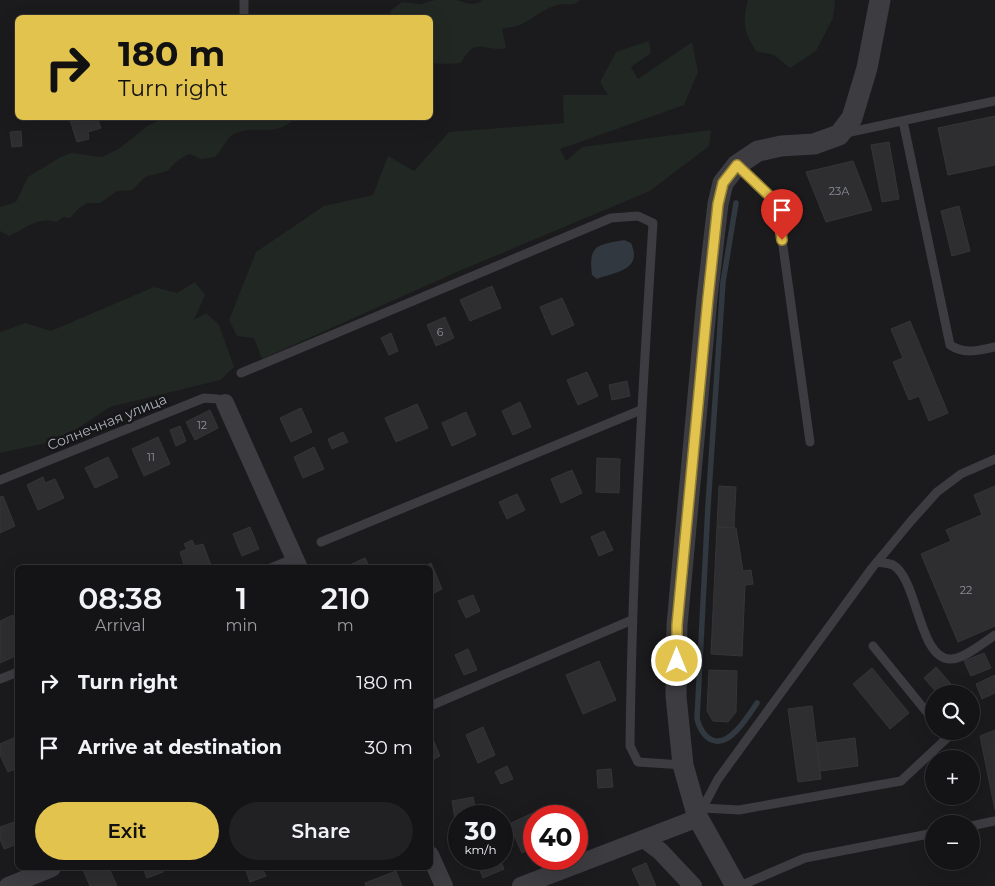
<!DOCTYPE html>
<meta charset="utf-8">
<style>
body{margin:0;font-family:Montserrat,sans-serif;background:#212123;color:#f1f3f6;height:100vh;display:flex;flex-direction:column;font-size:19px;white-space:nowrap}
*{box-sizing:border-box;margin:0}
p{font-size:16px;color:#9d9ea1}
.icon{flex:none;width:28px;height:28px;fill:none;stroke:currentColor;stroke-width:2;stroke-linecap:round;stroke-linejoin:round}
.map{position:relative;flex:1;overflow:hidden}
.side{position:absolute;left:15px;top:565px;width:418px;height:305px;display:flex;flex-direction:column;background:#141416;border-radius:8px;box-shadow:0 5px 20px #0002,0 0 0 1px #333335}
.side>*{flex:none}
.top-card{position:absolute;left:15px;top:15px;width:418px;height:105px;border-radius:8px;box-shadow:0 5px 20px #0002,0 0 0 1px #333335;background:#e2c34d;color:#111;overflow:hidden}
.tools{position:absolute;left:925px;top:685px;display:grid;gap:10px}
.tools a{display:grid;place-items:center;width:55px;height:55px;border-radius:50%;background:#141416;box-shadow:0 5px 20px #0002,0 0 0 1px #333335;font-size:25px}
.speed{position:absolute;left:448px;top:805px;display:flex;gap:10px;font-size:25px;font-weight:700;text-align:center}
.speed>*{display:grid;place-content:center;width:65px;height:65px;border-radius:50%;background:#141416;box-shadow:0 5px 20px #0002,0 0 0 1px #333335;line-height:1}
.speed small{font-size:12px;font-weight:400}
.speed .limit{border:8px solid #d22;background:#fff;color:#111}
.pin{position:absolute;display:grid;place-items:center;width:42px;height:42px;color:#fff;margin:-51px -21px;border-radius:50% 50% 50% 0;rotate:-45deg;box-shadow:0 0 5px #0007}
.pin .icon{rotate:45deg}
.me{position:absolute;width:55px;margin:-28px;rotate:0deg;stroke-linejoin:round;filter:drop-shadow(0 0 4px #0008)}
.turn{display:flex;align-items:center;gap:18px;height:105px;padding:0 20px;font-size:22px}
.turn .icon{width:65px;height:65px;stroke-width:2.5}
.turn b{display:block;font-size:35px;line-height:42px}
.eta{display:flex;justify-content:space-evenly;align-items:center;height:85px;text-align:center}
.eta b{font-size:30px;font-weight:600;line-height:35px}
.primary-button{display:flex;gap:10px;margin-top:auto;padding:10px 20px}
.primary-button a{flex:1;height:58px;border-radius:30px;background:#e2c34d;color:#111;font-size:20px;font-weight:600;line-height:58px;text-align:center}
.primary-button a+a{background:#212123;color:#f1f3f6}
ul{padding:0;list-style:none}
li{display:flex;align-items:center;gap:15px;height:65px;padding:0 20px}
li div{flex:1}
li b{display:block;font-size:19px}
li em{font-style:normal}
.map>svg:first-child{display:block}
.green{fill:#212723}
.water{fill:#313840}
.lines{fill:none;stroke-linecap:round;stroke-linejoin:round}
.stream{stroke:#313840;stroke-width:5.5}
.building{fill:#2e2e30;stroke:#353538}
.service{stroke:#3c3c41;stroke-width:9}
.minor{stroke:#3c3c41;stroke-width:18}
.tertiary{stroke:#3c3c41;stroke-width:21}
.route-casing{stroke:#937f32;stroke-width:12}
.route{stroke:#e2c34d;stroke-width:9}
.labels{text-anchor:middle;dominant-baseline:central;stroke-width:5;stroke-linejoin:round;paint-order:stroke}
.number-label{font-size:11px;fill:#8d9098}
.street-label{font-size:14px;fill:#aeb1bb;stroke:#161618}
</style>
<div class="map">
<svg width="995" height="886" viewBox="0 0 995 886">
<rect width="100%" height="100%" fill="#1b1b1d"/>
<g class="green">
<path d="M435 0C442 0 449 0 456 0 466 2 473 8 482 0H580C573 7 566 3 558 5 544 8 534 18 522 24 516 27 509 27 502 29L506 48C485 53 476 34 461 63L446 64 430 63V18L389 17 391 10 402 2 421 4Z"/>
<path d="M748 0H835L833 18 816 51 790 68 774 55 756 51C744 32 742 22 748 0Z"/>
<polygon points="649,41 651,53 631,67 638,79 692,42 698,72 684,105 560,149 566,161 582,147 711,130 709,146 650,191 459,271 262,359 254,338 237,336 229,320 256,252 324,206 373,195 388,156 414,171 449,132 564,123 563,95 608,95 600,82 616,52"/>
<path d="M164 118H295C274 140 253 122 232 135 227 139 220 152 215 157L201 159 189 154 177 161 167 171 145 177 132 190 117 191 100 203H87L78 209 70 218 63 217 57 222C36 216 27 228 9 236L0 231V207L16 202 28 177 59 158 71 153 102 157 120 148 146 127Z"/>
<polygon points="195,282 205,295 194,320 206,313 219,325 234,367 220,380 110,407 60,440 0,453 0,332 25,323 51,331 154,287 177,293"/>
</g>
<path class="water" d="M624 240 631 243C643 270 616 272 597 279L592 275C588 244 598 245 624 240Z"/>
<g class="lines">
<path class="stream" d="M736 203 723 282 708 506 697 719C703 740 718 750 736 731 744 723 751 712 757 703"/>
</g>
<g class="building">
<polygon points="995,116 995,165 948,175 938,128"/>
<polygon points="79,118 97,118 101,128 88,132 89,139 77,142 70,120"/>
<polygon points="21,131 22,146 12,147 10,132"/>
<polygon points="889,142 899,199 882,202 871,145"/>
<polygon points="853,161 872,210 826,222 806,172"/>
<polygon points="959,206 970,251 952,256 941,211"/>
<polygon points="492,286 501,308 470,321 460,300"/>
<polygon points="562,298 574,325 552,335 540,307"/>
<polygon points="445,317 454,338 436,346 427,325"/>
<polygon points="910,321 948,413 929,421 919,396 909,400 893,362 903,358 891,329"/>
<polygon points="391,333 398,351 389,355 381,338"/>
<polygon points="587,372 598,396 578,405 567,380"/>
<polygon points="627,381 630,396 612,400 609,385"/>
<polygon points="520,402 531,427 513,435 502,411"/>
<polygon points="417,404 428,428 396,442 385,418"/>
<polygon points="301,408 312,432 291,442 280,418"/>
<polygon points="210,410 218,428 195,440 186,422"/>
<polygon points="466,412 476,435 452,446 442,423"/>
<polygon points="180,426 186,441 176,446 170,430"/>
<polygon points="343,432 348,442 332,449 328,439"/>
<polygon points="158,437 170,464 144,476 132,449"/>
<polygon points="314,447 324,469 303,478 294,457"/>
<polygon points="108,457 118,477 95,488 85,468"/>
<polygon points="597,458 620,459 619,493 596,492"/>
<polygon points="572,470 582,493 561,503 551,479"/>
<polygon points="43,477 45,483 55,479 64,498 38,510 27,485"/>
<polygon points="719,486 736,487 734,528 717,527"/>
<polygon points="995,486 995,626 958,642 921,554 951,541 946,530 982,515 974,495"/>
<polygon points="517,494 525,510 507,519 499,502"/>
<polygon points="3,496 15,526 0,533 0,497"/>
<polygon points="250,527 259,549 242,556 233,534"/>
<polygon points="717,527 736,528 743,571 751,570 753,584 745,585 742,656 711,654"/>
<polygon points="604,531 613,550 599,556 591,537"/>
<polygon points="192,540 195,546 203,544 212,568 185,568 180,552 187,549 184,544"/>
<polygon points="365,558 370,568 343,568"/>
<polygon points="431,563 442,589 430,595 430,568 422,568"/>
<polygon points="473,595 480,611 466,618 458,601"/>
<polygon points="13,615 15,621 18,620 18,655 0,663 0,621"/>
<polygon points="468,649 477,670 464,675 455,655"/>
<polygon points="984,653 991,668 971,676 964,661"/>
<polygon points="599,661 616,700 583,714 566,675"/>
<polygon points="936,667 959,693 957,694 938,694 924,678"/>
<polygon points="872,668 909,713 890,729 853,684"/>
<polygon points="709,670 737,671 736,712 728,722 713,721 707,711"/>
<polygon points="995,675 995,693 982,699 976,684"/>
<polygon points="812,706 821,779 798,782 788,709"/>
<polygon points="483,727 495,755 478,763 466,735"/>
<polygon points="995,730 995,810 980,736"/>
<polygon points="430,732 440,756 430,761"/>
<polygon points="18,736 18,768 8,772 0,755 0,744"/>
<polygon points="855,738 858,766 820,771 817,743"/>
<polygon points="507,766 513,779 501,784 495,772"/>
<polygon points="611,769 613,787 598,788 597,770"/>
<polygon points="473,797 477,816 459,816 459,819 455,819 452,801"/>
<rect x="550" y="807" width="16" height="9"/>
<polygon points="533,813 534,847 522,853 509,824"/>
<polygon points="14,822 18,831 18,844 4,849 0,839 0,827"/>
<polygon points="475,859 500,859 504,869 483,878"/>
<polygon points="646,863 656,886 640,886 632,869"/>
<polygon points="90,868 109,868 117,886 90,886 83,870"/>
<polygon points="143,868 162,868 163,872 147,878"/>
<polygon points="245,868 262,868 266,876 250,882"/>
<polygon points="396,871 402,886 366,886 365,883"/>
</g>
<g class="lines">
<g class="service">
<polyline points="244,0 244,18"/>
<path d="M903 121 950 345C965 355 979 350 995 347"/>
<polyline points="846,133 995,101"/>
<polyline points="737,165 777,203 810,442"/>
<path d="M241 373 611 218 638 216 653 223C642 398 632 571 630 746L638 762 683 765"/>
<polyline points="0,480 204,398 218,399 225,403"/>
<polyline points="321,542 641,410"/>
<path d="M877 562C882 563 888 563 893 565 918 579 919 661 951 659 964 659 984 642 995 635"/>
<polyline points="271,568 295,558"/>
<polyline points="873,646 934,721"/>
<polyline points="0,679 18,672"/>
<polyline points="430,706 632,620"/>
<polyline points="703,808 739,810 901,781 947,738 942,731"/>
<polyline points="700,813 718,779 872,568 911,521 937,492 961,474 995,459"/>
<polyline points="971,826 995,821"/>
<polyline points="740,886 805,858 934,833"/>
</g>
<g class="minor">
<polyline points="225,403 299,568"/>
<polyline points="644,839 660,851 693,886"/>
<polyline points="430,855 444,886"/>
<polyline points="8,886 52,868"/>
<polyline points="521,886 698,818"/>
</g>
<polyline class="tertiary" points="736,886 698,818 683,765 676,696 677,625 707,298 718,204 723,183 737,165 758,151 781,146 814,144 839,135 852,118 867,68 880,0"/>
</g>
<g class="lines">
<g class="route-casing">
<polyline id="route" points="677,661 677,625 708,298 718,204 723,183 737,165 777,203 782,240"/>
</g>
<use href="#route" class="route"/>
</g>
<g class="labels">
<g class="number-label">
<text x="839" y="191">23А</text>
<text x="440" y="332">6</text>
<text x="202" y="425">12</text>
<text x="151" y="457">11</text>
<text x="966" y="590">22</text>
</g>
<g class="street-label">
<text transform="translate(107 422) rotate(-22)">Солнечная улица</text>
</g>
</g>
</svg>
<div class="tools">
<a><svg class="icon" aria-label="search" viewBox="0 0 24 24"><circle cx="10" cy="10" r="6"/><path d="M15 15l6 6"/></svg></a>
<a>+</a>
<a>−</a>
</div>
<div class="speed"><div>30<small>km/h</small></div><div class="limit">40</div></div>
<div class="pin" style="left:782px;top:240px;background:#d93025"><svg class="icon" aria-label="arrive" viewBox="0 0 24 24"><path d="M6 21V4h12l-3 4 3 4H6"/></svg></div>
<svg class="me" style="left:677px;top:661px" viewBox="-20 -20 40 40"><circle r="17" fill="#e2c34d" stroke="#fff" stroke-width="3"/><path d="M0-11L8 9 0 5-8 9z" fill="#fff"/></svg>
<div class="top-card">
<div class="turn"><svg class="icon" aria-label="right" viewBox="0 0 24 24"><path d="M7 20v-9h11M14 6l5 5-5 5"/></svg><div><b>180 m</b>Turn right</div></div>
</div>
<section class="side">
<div class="eta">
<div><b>08:38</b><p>Arrival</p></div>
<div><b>1</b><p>min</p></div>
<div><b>210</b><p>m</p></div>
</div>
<ul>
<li><svg class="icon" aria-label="right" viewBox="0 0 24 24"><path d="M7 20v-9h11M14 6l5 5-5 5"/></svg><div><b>Turn right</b></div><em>180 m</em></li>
<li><svg class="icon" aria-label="arrive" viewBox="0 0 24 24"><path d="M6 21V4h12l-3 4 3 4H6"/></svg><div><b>Arrive at destination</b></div><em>30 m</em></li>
</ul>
<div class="primary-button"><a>Exit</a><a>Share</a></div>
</section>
</div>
